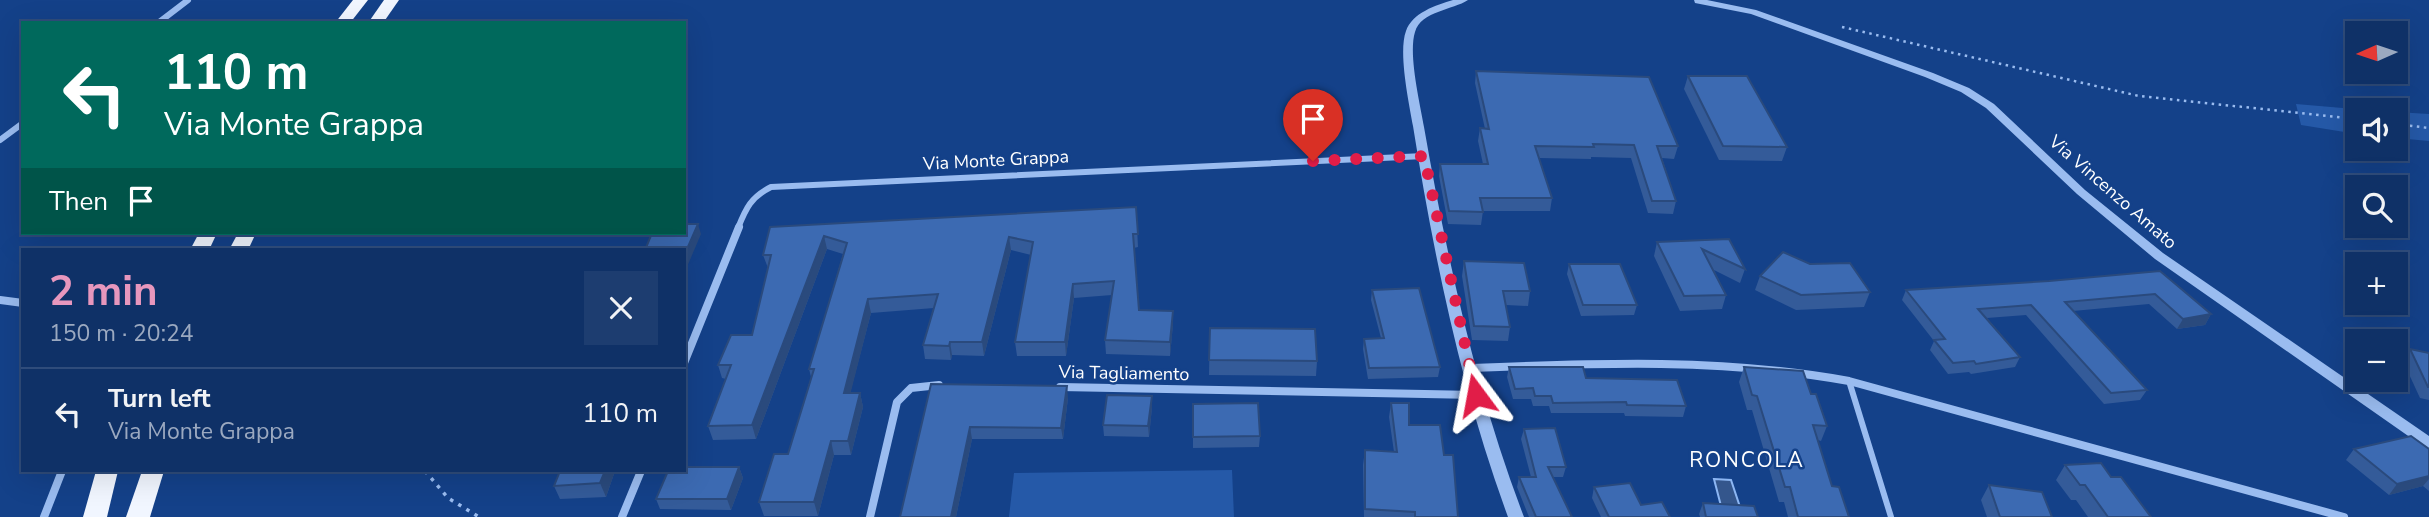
<!DOCTYPE html>
<meta charset="utf-8">
<style>
body{margin:0;font-family:"Nunito Sans",sans-serif;background:#1d3d70;color:#f1f3f6;height:100vh;display:flex;flex-direction:column;font-size:26px;white-space:nowrap}
*{box-sizing:border-box;margin:0}
p{font-size:23px;color:#9ba9c0}
.icon{flex:none;width:38px;height:38px;fill:none;stroke:currentColor;stroke-width:2;stroke-linecap:round;stroke-linejoin:round}
.map{position:relative;flex:1;overflow:hidden}
.details{position:absolute;left:21px;top:248px;width:665px;height:224px;display:flex;flex-direction:column;background:#0f3167;border-radius:0px;box-shadow:0 7px 28px #0002,0 0 0 2px #2f4c7b}
.details>*{flex:none}
.top-card{position:absolute;left:21px;top:21px;width:665px;height:214px;border-radius:0px;box-shadow:0 7px 28px #0002,0 0 0 2px #2f4c7b;background:#00695c;color:#fff;overflow:hidden}
.needle{width:46px;rotate:267deg}
.buttons{position:absolute;left:2345px;top:21px;display:grid;gap:14px}
.buttons a{display:grid;place-items:center;width:63px;height:63px;border-radius:0px;background:#0f3167;box-shadow:0 7px 28px #0002,0 0 0 2px #2f4c7b;font-size:35px}
.pin{position:absolute;display:grid;place-items:center;width:60px;height:60px;color:#fff;margin:-72px -30px;border-radius:50% 50% 50% 0;rotate:-45deg;box-shadow:0 0 7px #0007}
.pin .icon{rotate:45deg}
.me{position:absolute;width:77px;margin:-38px;rotate:347deg;stroke-linejoin:round;filter:drop-shadow(0 0 5px #0008)}
.turn{display:flex;align-items:center;gap:24px;height:147px;padding:0 28px;font-size:32px}
.turn .icon{width:91px;height:91px;stroke-width:2.5}
.turn b{display:block;font-size:49px;line-height:60px}
.then{display:flex;align-items:center;height:66px;padding:0 28px;background:#0003;gap:14px;font-size:26px}
.round{display:grid;place-items:center;flex:none;width:74px;height:74px;border-radius:0px;background:#1d3d70}
.headline{display:flex;align-items:center;justify-content:space-between;height:119px;padding:0 28px}
h1{font-size:42px;font-weight:700;line-height:52px;color:#e797bd}
ul{padding:0;list-style:none}
li{display:flex;align-items:center;gap:21px;height:91px;padding:0 28px;border-top:2px solid #2f4c7b}
li div{flex:1}
li b{display:block;font-size:26px}
li em{font-style:normal}
.map>svg:first-child{display:block}
.green{fill:#2559a8}
.water{fill:#34568c;stroke:#8cb6f3;stroke-width:2}
.lines{fill:none;stroke-linecap:round;stroke-linejoin:round}
.path-far1{stroke:#9abcf0;stroke-width:2.5;stroke-dasharray:2.5 4.5;stroke-linecap:butt}
.path{stroke:#9abcf0;stroke-width:3.5;stroke-dasharray:3.5 6;stroke-linecap:butt}
.service{stroke:#9abcf0;stroke-width:6}
.minor-far1{stroke:#9abcf0;stroke-width:6}
.minor{stroke:#9abcf0;stroke-width:8}
.tertiary{fill:#9abcf0;fill-rule:evenodd}
.trunk{fill:#f1f6ff;fill-rule:evenodd}
.wall{fill:#345b99}
.shaded-wall{fill:#2a4a7d}
.building{fill:#3c6ab2;stroke:#2a4a7d;stroke-width:2}
.route{stroke:#e11d48;stroke-width:12;stroke-dasharray:0 21.6}
.labels{text-anchor:middle;dominant-baseline:central;stroke-width:5;stroke-linejoin:round;paint-order:stroke}
.street-label{font-size:18px;fill:#fff;stroke:#144189}
.quarter-label{font-size:21px;letter-spacing:2px;fill:#fff;stroke:#144189}
</style>
<div class="map">
<svg width="2429" height="517" viewBox="0 0 2429 517">
<rect width="100%" height="100%" fill="#144189"/>
<g class="green">
<polygon points="2296,104 2366,110 2357,110 2357,134 2301,125"/>
<polygon points="2396,112 2429,114 2429,141 2396,138"/>
<polygon points="1232,470 1234,517 1009,517 1014,473"/>
</g>
<polygon class="water" points="1714,479 1731,480 1740,507 1721,506"/>
<g class="lines">
<g class="path-far1">
<polyline points="1842,27 2139,96 2357,119"/>
<polyline points="2396,124 2429,128"/>
</g>
<polyline class="path" points="425,471 448,498 479,517"/>
<polyline class="service" points="1849,381 1891,517"/>
<g class="minor-far1">
<polyline points="158,23 188,0"/>
<polyline points="0,140 23,123"/>
<path d="M738 228C746 208 751 197 771 187L1424 156"/>
</g>
<g class="minor">
<polyline points="0,300 23,303"/>
<polyline points="684,363 739,227"/>
<path d="M1470 368C1598 363 1723 358 1849 381L2344 517"/>
<polyline points="1060,387 1476,395"/>
<polyline points="44,517 62,471"/>
<polyline points="622,517 641,471"/>
<polyline points="870,517 897,402 911,388 939,385"/>
</g>
<g class="tertiary">
<path d="M1453 0H1468C1453 10 1421 11 1415 32 1408 54 1420 103 1424 127 1447 258 1476 392 1524 517H1508C1462 392 1434 258 1413 126 1409 103 1398 52 1406 31 1412 13 1436 5 1453 0Z"/>
<polygon points="1694,0 1707,0 1756,10 1933,73 1969,88 1994,104 2085,190 2163,253 2429,436 2429,448 2424,447 2155,259 2077,194 1986,108 1961,92 1925,77 1751,14 1695,3"/>
</g>
<g class="trunk">
<polygon points="353,0 368,0 350,23 335,23"/>
<polygon points="384,0 399,0 383,23 368,23"/>
<polygon points="199,233 217,233 209,250 190,250"/>
<polygon points="238,233 256,233 248,250 229,250"/>
<polygon points="96,471 118,471 107,517 83,517"/>
<polygon points="142,471 164,471 150,517 126,517"/>
</g>
</g>
<g class="wall">
<polygon points="1476,71 1678,146 1674,159 1662,158 1676,201 1673,214 1648,213 1631,158 1591,157 1591,159 1539,158 1552,198 1550,211 1483,211 1481,225 1448,224 1439,176 1440,164 1483,164 1478,141 1480,128 1485,129 1475,83"/>
<polygon points="1688,76 1787,147 1782,161 1719,160 1684,89"/>
<polygon points="1136,207 1138,247 1134,248 1139,310 1173,311 1173,324 1170,356 1106,354 1105,340 1112,295 1074,298 1066,356 1017,356 1015,342 1031,255 1011,250 984,356 952,355 951,360 925,359 923,345 934,308 871,313 850,393 860,393 863,407 851,455 834,455 818,516 764,516 759,502 788,454 811,377 809,369 843,254 827,249 756,439 713,440 708,426 726,379 722,378 718,365 752,335 768,268 763,255 770,227"/>
<polygon points="1729,239 1745,269 1740,283 1714,270 1726,295 1722,309 1680,311 1654,256 1657,242"/>
<polygon points="1464,261 1530,291 1528,306 1506,305 1510,327 1508,341 1472,340 1462,276"/>
<polygon points="1569,264 1637,305 1634,315 1581,316 1567,274"/>
<polygon points="2160,271 2211,314 2205,325 2177,329 2149,304 2073,311 2147,390 2140,400 2104,404 2026,315 1987,318 2020,357 2015,367 1971,374 1969,372 1948,374 1930,350 1934,341 1902,300 1906,290 2049,281"/>
<polygon points="1760,276 1870,292 1864,307 1796,310 1755,290"/>
<polygon points="1372,290 1440,367 1438,377 1368,379 1363,349 1364,339 1381,338 1371,300"/>
<polygon points="1210,328 1317,361 1316,376 1209,375"/>
<polygon points="2410,349 2429,353 2429,400 2420,398 2402,359"/>
<polygon points="1509,367 1586,378 1686,406 1683,417 1625,416 1624,413 1551,413 1549,406 1533,406 1531,399 1513,399 1507,377"/>
<polygon points="1744,367 1811,394 1827,426 1821,441 1818,440 1832,486 1849,517 1788,517 1784,502 1779,502 1752,410 1747,410 1739,382"/>
<polygon points="931,384 1068,398 1063,439 972,439 956,517 900,517"/>
<polygon points="1152,396 1152,407 1149,437 1104,436 1103,425"/>
<polygon points="1391,403 1409,425 1444,455 1458,517 1364,517 1363,465 1365,450 1394,452 1389,417"/>
<polygon points="1193,404 1260,436 1259,447 1193,448"/>
<polygon points="1524,429 1566,467 1563,477 1553,477 1572,517 1529,517 1517,487 1519,477 1531,477 1521,439"/>
<polygon points="2354,449 2429,449 2429,491 2423,486 2389,495 2346,460"/>
<polygon points="2065,465 2111,477 2151,517 2088,517 2076,500 2071,500 2056,480"/>
<polygon points="739,467 743,478 731,510 660,509 656,499"/>
<polygon points="518,471 615,471 606,497 560,499 554,486 560,471 519,473"/>
<polygon points="1989,485 2052,517 1987,517 1981,500"/>
<polygon points="1594,487 1641,505 1670,517 1601,517 1592,498"/>
<polygon points="1703,503 1758,517 1700,517 1699,514"/>
</g>
<g class="shaded-wall">
<polygon points="698,224 701,234 684,274 684,256"/>
<polygon points="824,236 827,249 756,439 752,425"/>
<polygon points="1009,237 1011,250 984,356 982,342"/>
<polygon points="1073,284 1074,298 1066,356 1065,342"/>
<polygon points="868,299 871,313 847,407 844,393"/>
<polygon points="1173,311 1173,324 1170,356 1170,342"/>
<polygon points="2211,314 2205,325 2177,329 2183,319"/>
<polygon points="950,342 952,355 951,360 949,346"/>
<polygon points="1067,386 1068,398 1063,439 1061,428"/>
<polygon points="860,393 863,407 851,455 848,441"/>
<polygon points="1152,396 1152,407 1149,437 1148,426"/>
<polygon points="970,427 972,439 956,517 951,517"/>
<polygon points="831,441 834,455 818,516 814,502"/>
<polygon points="739,467 743,478 731,510 727,499"/>
<polygon points="605,471 615,471 606,497 600,483"/>
<polygon points="2429,476 2429,479 2423,486 2389,495 2397,484"/>
</g>
<g class="building">
<polygon points="1476,71 1649,77 1678,146 1657,146 1676,201 1652,201 1634,145 1593,144 1594,147 1535,146 1552,198 1480,198 1483,212 1449,211 1440,164 1488,164 1480,128 1489,129"/>
<polygon points="1688,76 1747,76 1787,147 1723,146"/>
<polygon points="1136,207 1138,234 1133,234 1139,310 1173,311 1170,342 1105,340 1114,281 1073,284 1065,342 1015,342 1033,242 1009,237 982,342 950,342 949,346 923,345 938,294 868,299 844,393 860,393 848,441 831,441 814,502 759,502 774,454 788,454 814,369 809,369 847,243 824,236 752,425 708,426 731,365 718,365 731,335 752,335 771,255 763,255 770,227"/>
<polygon points="684,224 698,224 684,256 684,250 645,250 652,233 684,233"/>
<polygon points="1729,239 1745,269 1702,249 1726,295 1684,296 1657,242"/>
<polygon points="1783,252 1810,264 1850,263 1870,292 1801,295 1760,276"/>
<polygon points="1464,261 1524,263 1530,291 1503,291 1510,327 1474,326"/>
<polygon points="1569,264 1620,264 1637,305 1583,305"/>
<polygon points="2160,271 2211,314 2183,319 2155,294 2065,302 2147,390 2111,393 2031,305 1978,309 2020,357 1976,364 1974,361 1953,363 1934,340 1945,339 1906,290 2049,281"/>
<polygon points="1419,288 1440,367 1369,368 1364,339 1384,338 1372,290"/>
<polygon points="1210,328 1315,329 1317,361 1209,360"/>
<polygon points="2410,349 2429,353 2429,387 2428,387"/>
<polygon points="1509,367 1583,367 1586,378 1677,380 1686,406 1627,405 1626,402 1553,403 1551,396 1535,396 1533,388 1515,389"/>
<polygon points="1744,367 1803,371 1811,394 1816,394 1827,426 1813,425 1832,486 1839,487 1849,517 1798,517 1790,487 1785,487 1757,396 1752,395"/>
<polygon points="931,384 1067,386 1061,428 970,427 951,517 900,517"/>
<polygon points="1107,395 1152,396 1148,426 1103,425"/>
<polygon points="1258,403 1260,436 1193,437 1193,404"/>
<polygon points="1391,403 1409,403 1409,425 1440,425 1444,455 1453,455 1458,517 1415,517 1415,512 1365,509 1365,450 1397,452"/>
<polygon points="1555,428 1566,467 1548,467 1572,517 1536,517 1519,477 1536,477 1524,429"/>
<polygon points="2411,436 2429,449 2429,476 2397,484 2354,449"/>
<polygon points="2101,463 2111,477 2121,477 2151,517 2108,517 2085,485 2080,485 2065,465"/>
<polygon points="684,467 739,467 727,499 656,499 668,471 684,471"/>
<polygon points="560,471 605,471 600,483 554,486"/>
<polygon points="1630,483 1641,505 1662,502 1670,517 1609,517 1594,487"/>
<polygon points="1989,485 2042,492 2052,517 2000,517"/>
<polygon points="1703,503 1754,506 1758,517 1706,517"/>
</g>
<g class="lines">
<polyline class="route" points="1313,161 1424,156 1476,395"/>
</g>
<g class="labels">
<g class="street-label">
<text transform="translate(996 160) rotate(-3)">Via Monte Grappa</text>
<text transform="translate(2113 192) rotate(41)">Via Vincenzo Amato</text>
<text transform="translate(1124 373) rotate(1)">Via Tagliamento</text>
</g>
<g class="quarter-label">
<text x="1747" y="460">RONCOLA</text>
</g>
</g>
</svg>
<div class="buttons">
<a><svg class="needle" viewBox="-14 -14 28 28"><path d="M0-13l5 13h-10z" fill="#e53935"/><path d="M0 13l5-13h-10z" fill="#9ba9c0"/></svg></a>
<a><svg class="icon" aria-label="sound" viewBox="0 0 24 24"><path d="M4 9h4l5-4v14l-5-4H4zM17 9q2 3 0 6"/></svg></a>
<a><svg class="icon" aria-label="search" viewBox="0 0 24 24"><circle cx="10" cy="10" r="6"/><path d="M15 15l6 6"/></svg></a>
<a>+</a>
<a>−</a>
</div>
<div class="pin" style="left:1313px;top:161px;background:#d93025"><svg class="icon" aria-label="arrive" viewBox="0 0 24 24"><path d="M6 21V4h12l-3 4 3 4H6"/></svg></div>
<svg class="me" style="left:1476px;top:395px" viewBox="-20 -20 40 40"><path d="M0-17L14 15 0 8-14 15z" fill="#e11d48" stroke="#fff" stroke-width="4"/></svg>
<div class="top-card">
<div class="turn"><svg class="icon" aria-label="left" viewBox="0 0 24 24"><path d="M17 20v-9H6M10 6l-5 5 5 5"/></svg><div><b>110 m</b>Via Monte Grappa</div></div>
<div class="then">Then<svg class="icon" aria-label="arrive" viewBox="0 0 24 24"><path d="M6 21V4h12l-3 4 3 4H6"/></svg></div>
</div>
<section class="details">
<div class="headline"><div><h1>2 min</h1><p>150 m · 20:24</p></div><a class="round"><svg class="icon" aria-label="close" viewBox="0 0 24 24"><path d="M6 6l12 12M18 6L6 18"/></svg></a></div>
<ul>
<li><svg class="icon" aria-label="left" viewBox="0 0 24 24"><path d="M17 20v-9H6M10 6l-5 5 5 5"/></svg><div><b>Turn left</b><p>Via Monte Grappa</p></div><em>110 m</em></li>
</ul>
</section>
</div>
